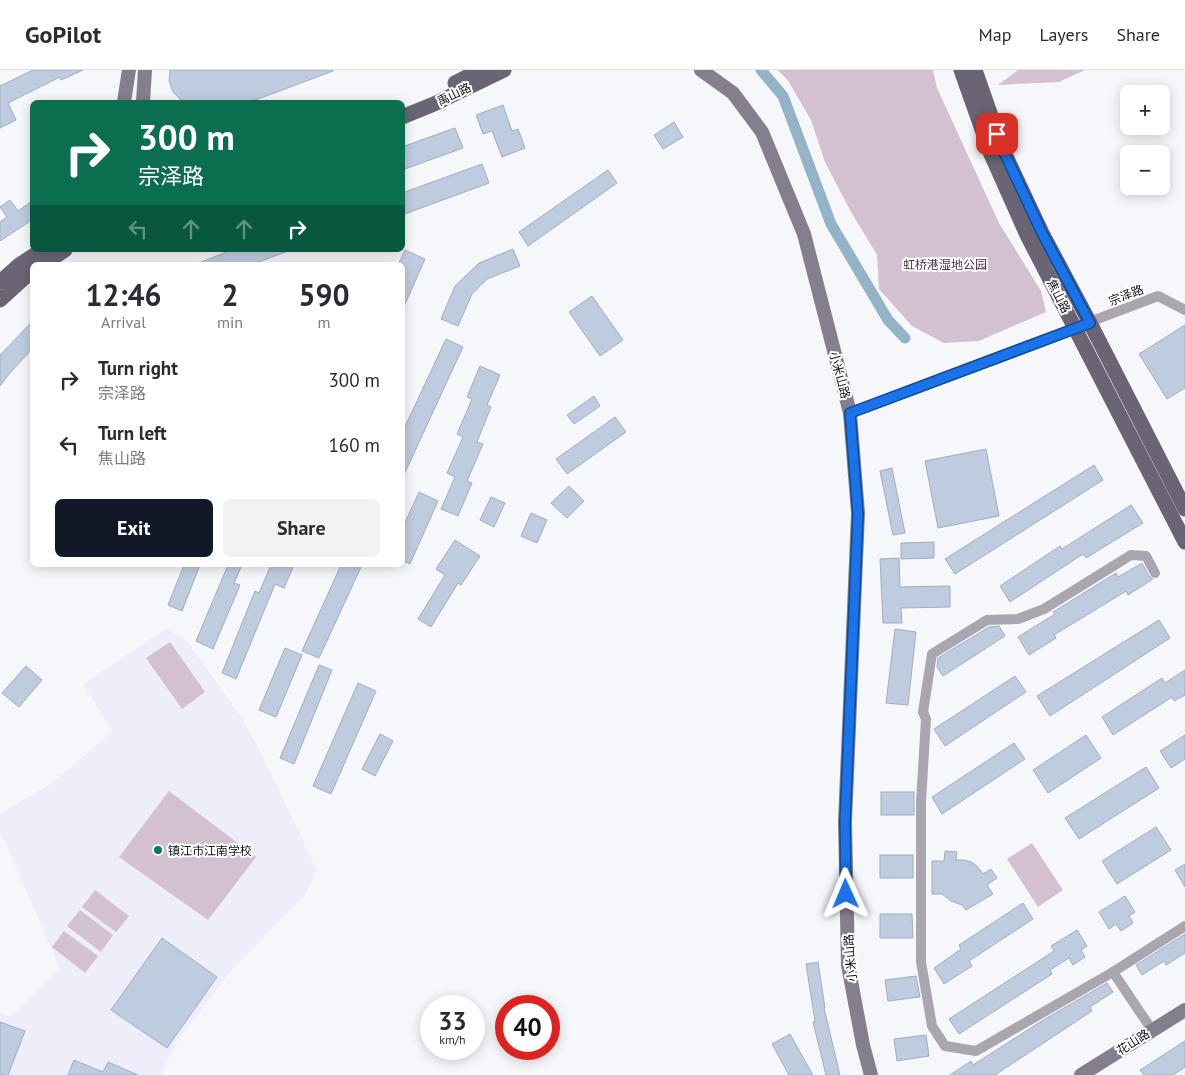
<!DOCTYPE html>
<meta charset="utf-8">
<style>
body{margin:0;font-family:"PT Sans","Noto Sans SC",sans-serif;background:#f2f2f3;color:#2b2b33;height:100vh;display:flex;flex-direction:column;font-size:19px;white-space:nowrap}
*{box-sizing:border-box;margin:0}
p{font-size:16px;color:#7c7c81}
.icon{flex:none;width:28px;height:28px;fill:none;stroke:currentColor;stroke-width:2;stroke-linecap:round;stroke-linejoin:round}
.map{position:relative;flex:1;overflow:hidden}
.panel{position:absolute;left:30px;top:192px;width:375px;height:305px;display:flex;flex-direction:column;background:#fff;border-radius:8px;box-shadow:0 2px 12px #0003}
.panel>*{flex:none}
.guide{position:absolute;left:30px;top:30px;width:375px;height:152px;border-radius:8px;box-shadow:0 2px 12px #0003;background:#0b6e4f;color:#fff;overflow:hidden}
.controls{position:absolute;left:1120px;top:15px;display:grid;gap:10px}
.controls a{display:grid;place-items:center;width:50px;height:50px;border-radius:8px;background:#fff;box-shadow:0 2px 12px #0003;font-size:25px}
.speed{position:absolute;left:420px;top:925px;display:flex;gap:10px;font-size:25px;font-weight:700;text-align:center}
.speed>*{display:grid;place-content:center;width:65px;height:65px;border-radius:50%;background:#fff;box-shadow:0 2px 12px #0003;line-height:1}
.speed small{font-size:12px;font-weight:400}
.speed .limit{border:8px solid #d22;background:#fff;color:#111}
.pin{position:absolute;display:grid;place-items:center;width:42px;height:42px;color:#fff;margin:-21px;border-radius:10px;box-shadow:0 2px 8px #0006}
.me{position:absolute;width:55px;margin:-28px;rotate:359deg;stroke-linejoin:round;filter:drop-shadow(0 0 4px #0008)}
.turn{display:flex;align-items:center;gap:18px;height:105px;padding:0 25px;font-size:22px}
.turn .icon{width:65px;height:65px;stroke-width:2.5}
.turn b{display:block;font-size:35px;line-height:42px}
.lanes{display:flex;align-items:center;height:48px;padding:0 25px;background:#0003;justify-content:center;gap:25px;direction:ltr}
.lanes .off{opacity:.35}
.eta{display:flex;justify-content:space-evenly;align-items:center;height:85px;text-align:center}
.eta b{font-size:30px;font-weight:700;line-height:35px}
.cta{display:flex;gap:10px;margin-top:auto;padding:10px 25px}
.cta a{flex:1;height:58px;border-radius:8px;background:#111827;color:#fff;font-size:20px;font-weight:700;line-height:58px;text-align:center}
.cta a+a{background:#f2f2f3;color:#2b2b33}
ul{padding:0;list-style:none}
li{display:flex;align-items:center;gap:15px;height:65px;padding:0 25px}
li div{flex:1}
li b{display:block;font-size:19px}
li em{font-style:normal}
header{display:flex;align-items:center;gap:30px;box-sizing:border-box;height:70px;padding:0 25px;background:#fff;border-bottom:1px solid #e1e1e2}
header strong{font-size:24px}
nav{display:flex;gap:28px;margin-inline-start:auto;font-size:18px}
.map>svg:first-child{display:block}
.built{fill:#edeefa}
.green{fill:#d3c0d1}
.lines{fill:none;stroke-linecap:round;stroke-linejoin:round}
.canal{stroke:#94b3c6;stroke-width:11}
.building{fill:#bfcbdf;stroke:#a1adc0}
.street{stroke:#aaa6af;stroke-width:10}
.secondary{stroke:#857f8d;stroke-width:14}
.primary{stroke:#6b6474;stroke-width:15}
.route-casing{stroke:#114b97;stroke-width:12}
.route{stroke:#1a73e8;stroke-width:9}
.poi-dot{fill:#087c58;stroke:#fff;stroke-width:2}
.labels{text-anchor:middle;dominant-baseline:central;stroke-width:4;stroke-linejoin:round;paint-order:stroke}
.street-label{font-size:12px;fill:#0e0f16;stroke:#fff}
.park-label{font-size:12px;fill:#502c4e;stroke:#fff}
.poi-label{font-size:12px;fill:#0e0f16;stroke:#fff;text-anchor:start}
</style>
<header>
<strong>GoPilot</strong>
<nav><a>Map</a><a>Layers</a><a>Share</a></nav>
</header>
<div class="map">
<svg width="1185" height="1005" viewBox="0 0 1185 1005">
<rect width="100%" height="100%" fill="#f6f7fb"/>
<polygon class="built" points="167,558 187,571 242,648 260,681 317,800 305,825 233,898 179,969 161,1005 0,1005 0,943 11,947 60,898 0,761 0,744 54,712 112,661 83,614"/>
<g class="green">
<polygon points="777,0 933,0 937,18 999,153 1041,221 1046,242 979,271 944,273 912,256 879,219 877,185 851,142 825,92 811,50 787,9"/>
<polygon points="1018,0 1085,0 1059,12 998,15"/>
<polygon points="170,572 205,622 182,639 146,588"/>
<polygon points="169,721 256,787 208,850 119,787"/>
<polygon points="1032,773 1063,820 1038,837 1007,789"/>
<polygon points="95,820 129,846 116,862 82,837"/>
<polygon points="80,840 113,865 101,882 67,856"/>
<polygon points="64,861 98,886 85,903 52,877"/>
</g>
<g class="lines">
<polyline class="canal" points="761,0 783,26 831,154 888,250 905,268"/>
</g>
<g class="building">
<polygon points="33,0 83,0 61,10 60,7 8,33 16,50 0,58 0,16"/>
<polygon points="170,0 333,0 333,1 250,32 183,32 173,22 169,11"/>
<polygon points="503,35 512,61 518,59 525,78 502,87 492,61 483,64 476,45"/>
<polygon points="674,52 683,67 663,79 654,65"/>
<polygon points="455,58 463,78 402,100 402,77"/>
<polygon points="482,94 489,113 402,145 402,123"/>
<polygon points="608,100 617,113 528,176 519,162"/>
<polygon points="10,130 18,141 32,131 32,150 0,171 0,152 7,147 0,137"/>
<polygon points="513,179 520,196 487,209 472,224 458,256 441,249 455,216 479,193"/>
<polygon points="231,180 288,180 288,181 251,195 194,195"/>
<polygon points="405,180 425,189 402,241 402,195 398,195"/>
<polygon points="592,226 623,270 600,286 569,242"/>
<polygon points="32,252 32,279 9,304 0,316 0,285"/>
<polygon points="1185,255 1185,318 1167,329 1139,284"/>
<polygon points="446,269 463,277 402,409 402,363"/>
<polygon points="480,296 500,305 487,335 491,337 477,372 483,374 467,411 472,413 458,446 441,439 455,407 447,403 463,367 457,364 472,329 467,327"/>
<polygon points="594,326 600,336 574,354 567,345"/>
<polygon points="615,347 626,362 567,404 556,389"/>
<polygon points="986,379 999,446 938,458 925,391"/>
<polygon points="1094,395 1103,410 955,504 945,489"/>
<polygon points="892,398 905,463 893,465 880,401"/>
<polygon points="569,416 584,431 567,448 551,433"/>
<polygon points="419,422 438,431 410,494 402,490 402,459"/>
<polygon points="491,427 505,433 494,457 480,450"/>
<polygon points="1131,435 1143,453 1086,488 1083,484 1010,532 1000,516 1060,476 1062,479"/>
<polygon points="531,443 547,450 537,473 521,466"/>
<polygon points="455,470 480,486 461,515 458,513 431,557 418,549 445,505 436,499"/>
<polygon points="934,472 934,488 901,489 901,473"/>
<polygon points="899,488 900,517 950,516 950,537 901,538 902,553 883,553 880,489"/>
<polygon points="1142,493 1149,506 1153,509 1128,525 1126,521 1054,565 1056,568 1029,585 1018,567 1055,544 1053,542 1116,503 1118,507"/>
<polygon points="184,495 200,495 182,541 168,535"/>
<polygon points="228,495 242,495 234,513 240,515 213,579 196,571"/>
<polygon points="271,495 294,495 284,518 275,514 236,609 222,603 255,521 259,523"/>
<polygon points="341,495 362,495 319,588 302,581"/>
<polygon points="1159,550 1170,568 1050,646 1037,626"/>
<polygon points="999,556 1005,566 943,606 937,597 938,588 989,557"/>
<polygon points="895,559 916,562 908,635 886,633"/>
<polygon points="285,578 302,585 276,647 259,640"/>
<polygon points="319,595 332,600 294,694 280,688"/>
<polygon points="26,596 42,610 19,637 2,623"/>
<polygon points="1185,600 1185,625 1174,631 1172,627 1113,665 1102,647 1162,608 1165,613"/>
<polygon points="1015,606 1026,622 945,676 934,659"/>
<polygon points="358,613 376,621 331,724 313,716"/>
<polygon points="380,664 393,671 375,706 362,699"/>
<polygon points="1086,665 1101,688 1048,723 1033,700"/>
<polygon points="1185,665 1185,689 1171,698 1160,681"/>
<polygon points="1014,673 1025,689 942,744 932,727"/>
<polygon points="1146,697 1159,718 1079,769 1065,748"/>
<rect x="881" y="722" width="33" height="23"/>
<polygon points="1156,757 1171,780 1117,814 1102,791"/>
<polygon points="945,781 957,782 956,790 965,790 971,792 977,796 983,804 991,799 997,808 987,815 993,824 966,840 962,835 951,831 942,824 932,824 932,791 944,791"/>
<rect x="880" y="785" width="33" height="23"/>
<polygon points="1185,794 1185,817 1175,800"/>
<polygon points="1125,826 1135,842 1129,846 1133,853 1121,861 1116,854 1109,859 1099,842"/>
<polygon points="1023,833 1033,849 969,891 972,896 944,914 934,898 961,879 959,875"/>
<polygon points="880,844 912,844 913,868 880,868"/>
<polygon points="1077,860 1087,876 1081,880 1085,887 1073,895 1069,888 1050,900 1052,904 959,964 949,949 1054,881 1051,876"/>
<polygon points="1185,864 1185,883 1166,895 1164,891 1142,905 1136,895"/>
<polygon points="162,868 217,907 167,978 111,940"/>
<polygon points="818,892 825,938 824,938 840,1005 826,1005 813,952 815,951 806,894"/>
<polygon points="916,906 920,927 888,931 885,910"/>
<polygon points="1107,913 1113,922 1090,937 1092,941 995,1005 950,1005 971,991 973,995 1040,952"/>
<polygon points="0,952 25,961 8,1005 0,1005"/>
<polygon points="790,964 813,1005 789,1005 772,974"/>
<polygon points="926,965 929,986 897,991 894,969"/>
<polygon points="1185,971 1185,997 1173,1005 1144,1005 1140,1000"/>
<polygon points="74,990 103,1002 108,992 138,1005 68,1005"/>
</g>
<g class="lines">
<g class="street">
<polyline points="850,343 1158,226 1185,240"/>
<polyline points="1155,503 1146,486 1131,485 1044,539 1018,549 987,550 932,584 923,642 926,649 921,732 921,892 932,956 945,976 976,981 1113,902 1185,856"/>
<polyline points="1113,902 1152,960"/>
</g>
<g class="secondary">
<polyline points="701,0 733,23 762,62 804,164 850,343 858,443 845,752 848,895 863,975 871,1005"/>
<polyline points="124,32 129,0"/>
<polyline points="143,32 145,0"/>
<polyline points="1081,1005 1185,940"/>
</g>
<g class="primary">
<polyline points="961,0 990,82 1027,165 1185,472"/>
<polyline points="975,0 1003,80 1042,163 1090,253 1185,439"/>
<polyline points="455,13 480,0"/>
<polyline points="402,47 434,34 504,0"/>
<polyline points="42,195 65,180"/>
<polyline points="0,212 19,195 42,180"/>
<polyline points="0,230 32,201"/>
</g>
</g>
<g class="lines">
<g class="route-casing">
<polyline id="route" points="846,824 845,752 858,444 850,343 1090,253 1042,163 1003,80 997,64"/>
</g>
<use href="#route" class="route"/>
</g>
<circle class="poi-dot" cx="158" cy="780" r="5"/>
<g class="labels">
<g class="street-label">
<text transform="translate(454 24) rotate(-26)">禹山路</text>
<text transform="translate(1126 225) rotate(-21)">宗泽路</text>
<text transform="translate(1059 226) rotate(63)">焦山路</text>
<text transform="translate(840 305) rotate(75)">小米山路</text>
<text transform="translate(850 888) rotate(-95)">小米山路</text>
<text transform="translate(1133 972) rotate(-33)">花山路</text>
</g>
<g class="park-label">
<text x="945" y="194">虹桥港湿地公园</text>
</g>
<g class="poi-label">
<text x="168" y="780">镇江市江南学校</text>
</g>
</g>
</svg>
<div class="controls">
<a>+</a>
<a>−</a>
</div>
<div class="speed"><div>33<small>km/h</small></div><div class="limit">40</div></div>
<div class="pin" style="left:997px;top:64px;background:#d93025"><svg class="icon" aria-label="arrive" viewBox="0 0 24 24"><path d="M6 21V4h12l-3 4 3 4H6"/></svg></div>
<svg class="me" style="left:846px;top:824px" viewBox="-20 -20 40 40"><path d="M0-17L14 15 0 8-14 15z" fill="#1a73e8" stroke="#fff" stroke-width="4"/></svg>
<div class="guide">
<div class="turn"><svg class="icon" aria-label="right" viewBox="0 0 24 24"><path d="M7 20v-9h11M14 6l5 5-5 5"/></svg><div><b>300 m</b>宗泽路</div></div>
<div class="lanes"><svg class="icon off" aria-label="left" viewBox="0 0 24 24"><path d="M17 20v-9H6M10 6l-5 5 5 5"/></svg><svg class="icon off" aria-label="ahead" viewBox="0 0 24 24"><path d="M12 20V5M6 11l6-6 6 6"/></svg><svg class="icon off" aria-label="ahead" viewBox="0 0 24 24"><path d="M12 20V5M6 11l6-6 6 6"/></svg><svg class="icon" aria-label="right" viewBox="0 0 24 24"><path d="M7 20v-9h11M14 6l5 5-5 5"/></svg></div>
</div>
<section class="panel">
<div class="eta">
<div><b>12:46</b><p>Arrival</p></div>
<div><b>2</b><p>min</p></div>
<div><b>590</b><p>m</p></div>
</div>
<ul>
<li><svg class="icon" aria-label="right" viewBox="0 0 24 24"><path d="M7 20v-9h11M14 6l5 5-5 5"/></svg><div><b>Turn right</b><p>宗泽路</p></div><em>300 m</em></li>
<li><svg class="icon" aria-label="left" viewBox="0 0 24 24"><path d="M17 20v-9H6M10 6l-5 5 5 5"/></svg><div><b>Turn left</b><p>焦山路</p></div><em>160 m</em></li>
</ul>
<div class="cta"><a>Exit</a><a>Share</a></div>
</section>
</div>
